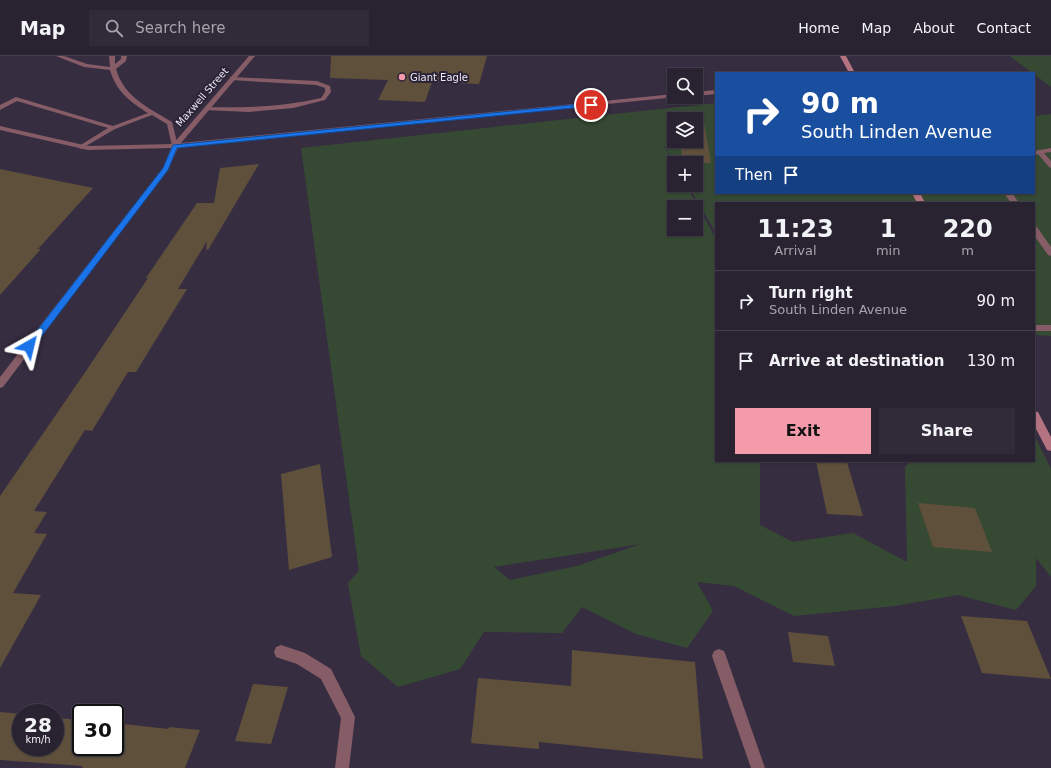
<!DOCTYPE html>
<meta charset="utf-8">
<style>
body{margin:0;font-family:"DejaVu Sans",sans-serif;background:#302a39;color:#f1f3f6;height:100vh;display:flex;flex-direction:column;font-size:15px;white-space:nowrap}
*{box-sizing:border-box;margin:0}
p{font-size:13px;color:#a5a4ab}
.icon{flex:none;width:22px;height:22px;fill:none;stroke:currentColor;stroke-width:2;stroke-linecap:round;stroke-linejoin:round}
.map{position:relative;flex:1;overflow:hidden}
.sheet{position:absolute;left:715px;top:146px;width:320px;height:260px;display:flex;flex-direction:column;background:#282231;border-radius:0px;box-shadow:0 1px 3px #0004,0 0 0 1px #443f4d}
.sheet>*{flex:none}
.top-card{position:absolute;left:715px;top:16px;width:320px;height:122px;border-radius:0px;box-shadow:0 1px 3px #0004,0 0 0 1px #443f4d;background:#1a4fa0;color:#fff;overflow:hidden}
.fabs{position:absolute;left:667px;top:12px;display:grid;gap:8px}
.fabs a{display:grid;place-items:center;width:36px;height:36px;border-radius:0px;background:#282231;box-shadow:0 1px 3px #0004,0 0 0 1px #443f4d;font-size:20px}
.speed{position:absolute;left:12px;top:648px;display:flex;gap:8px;font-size:20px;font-weight:700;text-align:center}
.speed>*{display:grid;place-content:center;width:52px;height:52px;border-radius:50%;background:#282231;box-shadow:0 1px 3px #0004,0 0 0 1px #443f4d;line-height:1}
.speed small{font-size:10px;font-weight:400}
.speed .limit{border:2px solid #111;border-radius:6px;background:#fff;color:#111}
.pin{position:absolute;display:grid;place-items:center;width:34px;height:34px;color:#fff;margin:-17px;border:2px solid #fff;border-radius:50%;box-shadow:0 1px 4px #0007}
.me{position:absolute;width:44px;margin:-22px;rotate:37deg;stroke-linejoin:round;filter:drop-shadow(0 0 3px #0008)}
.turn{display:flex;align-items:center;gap:14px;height:84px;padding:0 20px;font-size:18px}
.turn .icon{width:52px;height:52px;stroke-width:2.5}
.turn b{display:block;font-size:28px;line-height:34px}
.then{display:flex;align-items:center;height:38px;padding:0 20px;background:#0003;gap:8px;font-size:15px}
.eta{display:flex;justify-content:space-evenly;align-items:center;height:68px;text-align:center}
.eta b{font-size:24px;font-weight:600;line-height:28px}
.primary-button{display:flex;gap:8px;margin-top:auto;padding:8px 20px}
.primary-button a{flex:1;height:46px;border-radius:0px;background:#f39aab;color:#111;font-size:16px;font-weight:600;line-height:46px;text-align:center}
.primary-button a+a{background:#302a39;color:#f1f3f6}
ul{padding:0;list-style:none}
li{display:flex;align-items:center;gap:12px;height:60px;padding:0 20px;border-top:1px solid #443f4d}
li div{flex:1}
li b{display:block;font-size:15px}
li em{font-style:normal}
header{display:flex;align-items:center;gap:24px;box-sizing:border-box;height:56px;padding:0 20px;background:#282231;border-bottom:1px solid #443f4d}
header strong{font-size:19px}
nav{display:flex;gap:22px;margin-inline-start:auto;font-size:14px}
.search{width:280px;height:36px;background:#302a39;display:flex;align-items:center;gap:10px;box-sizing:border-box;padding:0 14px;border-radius:0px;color:#a5a4ab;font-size:15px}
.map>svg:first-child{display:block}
.green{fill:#364a33;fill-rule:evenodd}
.building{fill:#5f503c}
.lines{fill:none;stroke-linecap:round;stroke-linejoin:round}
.service{fill:#865c66;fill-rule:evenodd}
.minor{fill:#865c66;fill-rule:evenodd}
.secondary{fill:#b57382;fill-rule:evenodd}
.route{fill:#1a73e8;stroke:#114b97}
.poi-dot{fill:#f39aab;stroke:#2b2336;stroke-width:1.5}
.labels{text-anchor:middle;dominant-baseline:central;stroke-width:4;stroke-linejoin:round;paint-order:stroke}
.far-poi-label{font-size:10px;fill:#ede8f5;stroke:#2b2336;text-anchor:start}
.far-street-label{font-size:10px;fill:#ede8f5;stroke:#2b2336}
</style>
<header>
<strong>Map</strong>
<div class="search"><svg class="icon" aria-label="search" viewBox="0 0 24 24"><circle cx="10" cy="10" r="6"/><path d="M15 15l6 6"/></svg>Search here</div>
<nav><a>Home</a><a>Map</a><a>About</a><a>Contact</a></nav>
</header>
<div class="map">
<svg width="1051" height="712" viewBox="0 0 1051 712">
<rect width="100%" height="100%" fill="#362d41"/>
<g class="green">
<polygon points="1010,0 1051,0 1051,31"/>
<path d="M716 47V137H1034V60L1051 58V280L1034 279V147H716V177L688 129H696V107H675L658 79 674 108V129H686L716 183V405H760V469L793 486 853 477 907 506 905 411 911 405H1034V379L1051 413V521L1036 502V530L1016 554 958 539 895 550 794 560 734 530 697 526 713 555 687 592 636 578 582 551 562 577 484 576 460 613 398 631 361 600 348 527 359 515 301 92ZM674 63H696V85H674ZM674 151H696V173H674ZM641 488 577 510 510 524 494 511Z"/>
</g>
<g class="building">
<polygon points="331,0 487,0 479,28 432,26 425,46 378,44 388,24 330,22"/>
<polygon points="675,60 703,61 711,107 683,107 681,93 679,93 678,85 696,85 696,63 675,63"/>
<polygon points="259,108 208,194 206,193 207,185 178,233 187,233 136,316 128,316 92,375 85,374 34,455 47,456 34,477 47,478 13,537 41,539 0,612 0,440 86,315 148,222 146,222 197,147 214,147 220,112"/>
<polygon points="0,113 93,132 38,193 41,193 0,239"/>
<polygon points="816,405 847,406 863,460 827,458"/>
<polygon points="320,408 332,501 289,514 281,418"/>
<polygon points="918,447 975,452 992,496 933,491"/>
<polygon points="961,560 1027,565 1051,623 982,617"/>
<polygon points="788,576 828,580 835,610 793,606"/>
<polygon points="572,594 695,606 703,703 539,686 539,693 471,687 478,622 571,630"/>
<polygon points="253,628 288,631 271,688 235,685"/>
<polygon points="0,656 21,658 21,691 55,691 55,662 81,664 81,691 115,691 115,667 168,673 169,671 200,674 185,712 82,712 83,710 0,704"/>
</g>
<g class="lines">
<g class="service">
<path d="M56 0H64L87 8 110 11 109 0H115V8L121 3V0H127L126 5 116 13C124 41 149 52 172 66L178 90 177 91 172 90 167 68 152 59 115 73 81 93 78 91 79 90 108 72 17 45 0 54V49L16 41 113 70 148 57C130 46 116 35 110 14L84 11Z"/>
<path d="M232 21 317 25 330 30 331 36 325 44 293 52 249 56 204 54V52L206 51C245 52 282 51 321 42L325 36V32L316 29 230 24V22Z"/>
<polygon points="1051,92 1051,96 1044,97 1051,105 1051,112 1049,111 1038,98 1034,99 1034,95"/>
<polygon points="1004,137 1012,137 1019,147 1011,147"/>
<polygon points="1034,171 1037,171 1051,191 1051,200 1048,199 1034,179"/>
<rect x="1034" y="269" width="17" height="6"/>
</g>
<g class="minor">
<polygon points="249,0 255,0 181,87 674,38 674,41 676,41 178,92 168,113 3,331 0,332 0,321 163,112 171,92 88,94 0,74 0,70 88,90 173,88"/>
<polygon points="716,34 716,38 696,40 696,36"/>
<polygon points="281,589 305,597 331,613 355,661 349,712 335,712 341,662 321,623 297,608 276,601 274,596 276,591"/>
<polygon points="719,593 724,595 726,600 765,712 751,712 712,600 714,595"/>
</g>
<g class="secondary">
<polygon points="840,0 846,0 855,17 849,17"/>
<polygon points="912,137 920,137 925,147 917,147"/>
<polygon points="1034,355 1038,356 1051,381 1051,395 1047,394 1034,369"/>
</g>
</g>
<polygon class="route" points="591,47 593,47 593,50 177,92 168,114 32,293 29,293 25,290 163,112 173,89"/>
<circle class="poi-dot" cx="402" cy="21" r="4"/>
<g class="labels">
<g class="far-poi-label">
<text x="410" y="21">Giant Eagle</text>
</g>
<g class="far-street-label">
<text transform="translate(202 41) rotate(-49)">Maxwell Street</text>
</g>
</g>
</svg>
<div class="fabs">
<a><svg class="icon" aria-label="search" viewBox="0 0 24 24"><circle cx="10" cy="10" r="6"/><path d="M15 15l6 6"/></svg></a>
<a><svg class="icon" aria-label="layers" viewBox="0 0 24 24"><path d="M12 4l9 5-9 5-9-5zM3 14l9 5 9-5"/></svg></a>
<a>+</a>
<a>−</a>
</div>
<div class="speed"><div>28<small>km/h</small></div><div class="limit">30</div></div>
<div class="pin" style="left:591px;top:49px;background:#d93025"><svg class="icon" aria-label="arrive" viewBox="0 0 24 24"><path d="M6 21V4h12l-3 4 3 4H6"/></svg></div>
<svg class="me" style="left:29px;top:290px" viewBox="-20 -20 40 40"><path d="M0-17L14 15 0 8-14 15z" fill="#1a73e8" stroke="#fff" stroke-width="4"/></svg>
<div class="top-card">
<div class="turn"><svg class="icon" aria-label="right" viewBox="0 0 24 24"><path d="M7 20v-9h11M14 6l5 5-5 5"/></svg><div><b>90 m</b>South Linden Avenue</div></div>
<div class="then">Then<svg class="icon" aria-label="arrive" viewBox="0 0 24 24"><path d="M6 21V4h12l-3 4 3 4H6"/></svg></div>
</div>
<section class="sheet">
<div class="eta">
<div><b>11:23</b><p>Arrival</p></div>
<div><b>1</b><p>min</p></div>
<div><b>220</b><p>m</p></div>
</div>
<ul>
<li><svg class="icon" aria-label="right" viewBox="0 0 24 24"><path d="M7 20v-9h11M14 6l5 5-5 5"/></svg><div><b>Turn right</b><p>South Linden Avenue</p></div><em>90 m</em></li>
<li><svg class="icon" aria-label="arrive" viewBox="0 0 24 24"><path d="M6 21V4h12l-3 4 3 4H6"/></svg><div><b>Arrive at destination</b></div><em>130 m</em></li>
</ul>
<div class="primary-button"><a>Exit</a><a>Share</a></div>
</section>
</div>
